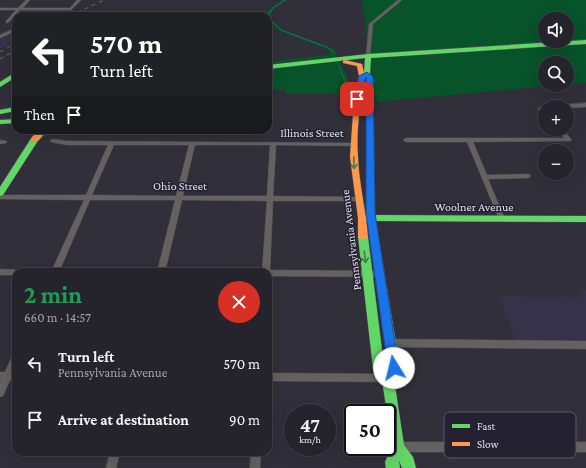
<!DOCTYPE html>
<meta charset="utf-8">
<style>
body{margin:0;font-family:"Crimson Pro",serif;background:#2d2b33;color:#f1f3f6;height:100vh;display:flex;flex-direction:column;font-size:15px;white-space:nowrap}
*{box-sizing:border-box;margin:0}
p{font-size:13px;color:#a3a4a9}
.icon{flex:none;width:22px;height:22px;fill:none;stroke:currentColor;stroke-width:2;stroke-linecap:round;stroke-linejoin:round}
.map{position:relative;flex:1;overflow:hidden}
.drawer{position:absolute;left:12px;top:268px;width:260px;height:188px;display:flex;flex-direction:column;background:#25232b;border-radius:12px;box-shadow:0 4px 16px #0002,0 0 0 1px #424047}
.drawer>*{flex:none}
.hud{position:absolute;left:12px;top:12px;width:260px;height:122px;border-radius:12px;box-shadow:0 4px 16px #0002,0 0 0 1px #424047;background:#202124;color:#fff;overflow:hidden}
.buttons{position:absolute;left:538px;top:12px;display:grid;gap:8px}
.buttons a{display:grid;place-items:center;width:36px;height:36px;border-radius:50%;background:#25232b;box-shadow:0 4px 16px #0002,0 0 0 1px #424047;font-size:20px}
.speed{position:absolute;left:284px;top:404px;display:flex;gap:8px;font-size:20px;font-weight:700;text-align:center}
.speed>*{display:grid;place-content:center;width:52px;height:52px;border-radius:50%;background:#25232b;box-shadow:0 4px 16px #0002,0 0 0 1px #424047;line-height:1}
.speed small{font-size:10px;font-weight:400}
.speed .limit{border:2px solid #111;border-radius:6px;background:#fff;color:#111}
.pin{position:absolute;display:grid;place-items:center;width:34px;height:34px;color:#fff;margin:-17px;border-radius:8px;box-shadow:0 2px 6px #0006}
.me{position:absolute;width:44px;margin:-22px;rotate:351deg;stroke-linejoin:round;filter:drop-shadow(0 0 3px #0008)}
.turn{display:flex;align-items:center;gap:14px;height:84px;padding:0 12px;font-size:18px}
.turn .icon{width:52px;height:52px;stroke-width:2.5}
.turn b{display:block;font-size:28px;line-height:34px}
.then{display:flex;align-items:center;height:38px;padding:0 12px;background:#0003;gap:8px;font-size:15px}
.round{display:grid;place-items:center;flex:none;width:42px;height:42px;border-radius:21px;background:#2d2b33}
.head{display:flex;align-items:center;justify-content:space-between;height:68px;padding:0 12px}
h1{font-size:24px;font-weight:700;line-height:30px;color:#1e9e55}
ul{padding:0;list-style:none}
li{display:flex;align-items:center;gap:12px;height:56px;padding:0 12px}
li div{flex:1}
li b{display:block;font-size:15px}
li em{font-style:normal}
.map>svg:first-child{display:block}
.built{fill:#363249}
.green{fill:#07532a;fill-rule:evenodd}
.lines{fill:none;stroke-linecap:round;stroke-linejoin:round}
.stream{stroke:#286670;stroke-width:1}
.street-casing{stroke:#4e4c54;stroke-width:1}
.fast-casing{stroke:#4e4c54;stroke-width:1}
.slow-casing{stroke:#4e4c54;stroke-width:1}
.street{fill:#646161;fill-rule:evenodd}
.fast{fill:#63d668;fill-rule:evenodd}
.slow{fill:#ff974d;fill-rule:evenodd}
.rail{stroke:#6a676b;stroke-width:1;stroke-dasharray:4 4;stroke-linecap:butt}
.oneway{stroke:#447c4e}
.route{fill:#1a73e8;stroke:#114b97}
.labels{text-anchor:middle;dominant-baseline:central;stroke-width:3;stroke-linejoin:round;paint-order:stroke}
.street-label{font-size:12px;fill:#e0deea;stroke:#242133}
.key{fill:#242133;stroke:#5c5a6a;stroke-width:1}
.key-label{font-size:11px;fill:#e0deea}
</style>
<div class="map">
<svg width="586" height="468" viewBox="0 0 586 468">
<rect width="100%" height="100%" fill="#312f39"/>
<g class="built">
<polygon points="16,30 16,41 0,49 0,37"/>
<polygon points="579,290 586,290 586,341 516,341 499,296 582,297"/>
</g>
<g class="green">
<polygon points="282,0 288,0 272,10 271,19 282,29 334,49 354,91 346,93 347,97 340,97 336,94 285,94 285,90 268,90 268,62 331,54 327,49 279,31 268,22 268,16 266,16 267,12 256,16 247,16 266,11"/>
<path d="M362 0H586V83L567 84V63H545V85H560L375 102ZM545 19H567V41H545Z"/>
</g>
<g class="lines">
<g class="stream">
<polyline points="268,16 273,8 285,0"/>
<polyline points="268,17 281,30 329,48 334,53"/>
<polyline points="339,66 349,91"/>
</g>
<g class="street-casing">
<g id="street">
<polygon points="26,0 30,0 23,8 70,8 77,0 81,0 71,10 20,10 8,23 6,23 6,21 16,10 0,10 0,8 18,8"/>
<polygon points="398,0 402,0 373,24 370,56 366,57 369,24"/>
<polygon points="16,28 16,31 0,38 0,35"/>
<polygon points="586,103 586,107 567,108 567,107 558,107 561,105"/>
<polygon points="541,107 545,107 545,115 538,109"/>
<polygon points="556,129 562,129 571,139 571,141 473,142 487,175 528,174 531,176 528,178 488,179 505,219 502,221 499,219 467,142 406,142 403,140 406,138 564,138"/>
<path d="M53 139 67 141 356 143 357 144 354 146 276 145 273 196 359 197 362 199 359 201H273L270 270 379 271 382 272 383 274 382 276 379 277 268 276V272H262L267 201 182 200 165 272H157L175 200H90L59 272H51L84 200 0 199V195H86L108 145H67L51 142 50 141ZM114 145H189L176 196 92 195ZM195 145H270L267 196H183Z"/>
<polygon points="0,140 6,141 7,142 6,143 0,144"/>
<polygon points="0,269 19,270 20,272 16,272 16,275 0,275"/>
<polygon points="390,339 586,341 586,349 390,347 387,346 386,343 387,340"/>
<polygon points="16,353 16,367 14,372 16,372 16,380 10,380 3,396 0,397 0,383 1,380 0,380 0,372 5,372 13,354"/>
<polygon points="268,373 388,374 391,375 393,378 391,381 388,382 268,381"/>
<polygon points="398,442 586,442 586,452 398,452 394,451 393,447 394,443"/>
<polygon points="110,452 120,452 116,468 106,468"/>
<polygon points="251,452 261,452 260,468 250,468"/>
</g>
</g>
<g class="fast-casing">
<g id="fast">
<polygon points="586,40 586,44 371,58 370,74 373,77 375,215 586,216 586,222 376,221 400,368 394,379 404,445 413,457 416,468 402,468 399,460 400,468 386,468 385,462 392,447 382,380 373,368 358,237 363,234 368,237 384,366 387,369 388,367 367,221 362,220 361,218 362,216 366,215 367,77 364,74 365,58 268,69 268,65 368,54"/>
<polygon points="16,72 16,77 0,87 0,82"/>
<polygon points="16,107 16,111 0,114 0,110"/>
<polygon points="16,119 16,123 0,124 0,120"/>
<polygon points="32,137 38,137 39,139 3,195 0,196 0,187"/>
</g>
</g>
<g class="slow-casing">
<g id="slow">
<path d="M345 60 362 64 364 73 367 72 370 74 365 77C360 103 356 131 358 157 359 184 366 210 368 237L363 240 358 237V218L350 157 354 99 359 76 357 66 343 63V61Z"/>
<polygon points="40,130 48,130 38,141 32,141 32,137"/>
</g>
</g>
<use href="#street" class="street"/>
<use href="#fast" class="fast"/>
<use href="#slow" class="slow"/>
<g class="rail">
<polyline points="70,16 104,0"/>
<polyline points="0,52 16,43"/>
<polyline points="0,59 16,50"/>
</g>
</g>
<defs><path id="oneway-shaft" d="M-6 0H5M1.5-3L5.5 0L1.5 3" fill="none" stroke-width="1.6" stroke-linecap="round" stroke-linejoin="round"/></defs>
<g class="oneway">
<use href="#oneway-shaft" transform="translate(354 163) rotate(89)"/>
<use href="#oneway-shaft" transform="translate(365 257) rotate(82)"/>
</g>
<polygon class="route" points="367,72 373,77 375,213 399,368 398,372 394,373 390,372 388,368 366,213 366,77 360,99 357,101 353,99 359,76"/>
<g class="labels">
<g class="street-label">
<text x="312" y="133">Illinois Street</text>
<text x="180" y="186">Ohio Street</text>
<text x="474" y="207">Woolner Avenue</text>
<text transform="translate(351 240) rotate(-97)">Pennsylvania Avenue</text>
</g>
</g>
<rect x="444" y="412" width="132" height="46" rx="6" class="key"/>
<rect x="452" y="424" width="18" height="4" fill="#63d668"/>
<rect x="452" y="442" width="18" height="4" fill="#ff974d"/>
<g class="key-label">
<text x="477" y="430">Fast</text>
<text x="477" y="448">Slow</text>
</g>
</svg>
<div class="buttons">
<a><svg class="icon" aria-label="sound" viewBox="0 0 24 24"><path d="M4 9h4l5-4v14l-5-4H4zM17 9q2 3 0 6"/></svg></a>
<a><svg class="icon" aria-label="search" viewBox="0 0 24 24"><circle cx="10" cy="10" r="6"/><path d="M15 15l6 6"/></svg></a>
<a>+</a>
<a>−</a>
</div>
<div class="speed"><div>47<small>km/h</small></div><div class="limit">50</div></div>
<div class="pin" style="left:357px;top:99px;background:#d93025"><svg class="icon" aria-label="arrive" viewBox="0 0 24 24"><path d="M6 21V4h12l-3 4 3 4H6"/></svg></div>
<svg class="me" style="left:394px;top:368px" viewBox="-20 -20 40 40"><circle r="19" fill="#fff"/><path d="M0-13L10 11 0 6-10 11z" fill="#1a73e8"/></svg>
<div class="hud">
<div class="turn"><svg class="icon" aria-label="left" viewBox="0 0 24 24"><path d="M17 20v-9H6M10 6l-5 5 5 5"/></svg><div><b>570 m</b>Turn left</div></div>
<div class="then">Then<svg class="icon" aria-label="arrive" viewBox="0 0 24 24"><path d="M6 21V4h12l-3 4 3 4H6"/></svg></div>
</div>
<section class="drawer">
<div class="head"><div><h1>2 min</h1><p>660 m · 14:57</p></div><a class="round" style="background:#d93025;color:#fff"><svg class="icon" aria-label="close" viewBox="0 0 24 24"><path d="M6 6l12 12M18 6L6 18"/></svg></a></div>
<ul>
<li><svg class="icon" aria-label="left" viewBox="0 0 24 24"><path d="M17 20v-9H6M10 6l-5 5 5 5"/></svg><div><b>Turn left</b><p>Pennsylvania Avenue</p></div><em>570 m</em></li>
<li><svg class="icon" aria-label="arrive" viewBox="0 0 24 24"><path d="M6 21V4h12l-3 4 3 4H6"/></svg><div><b>Arrive at destination</b></div><em>90 m</em></li>
</ul>
</section>
</div>
